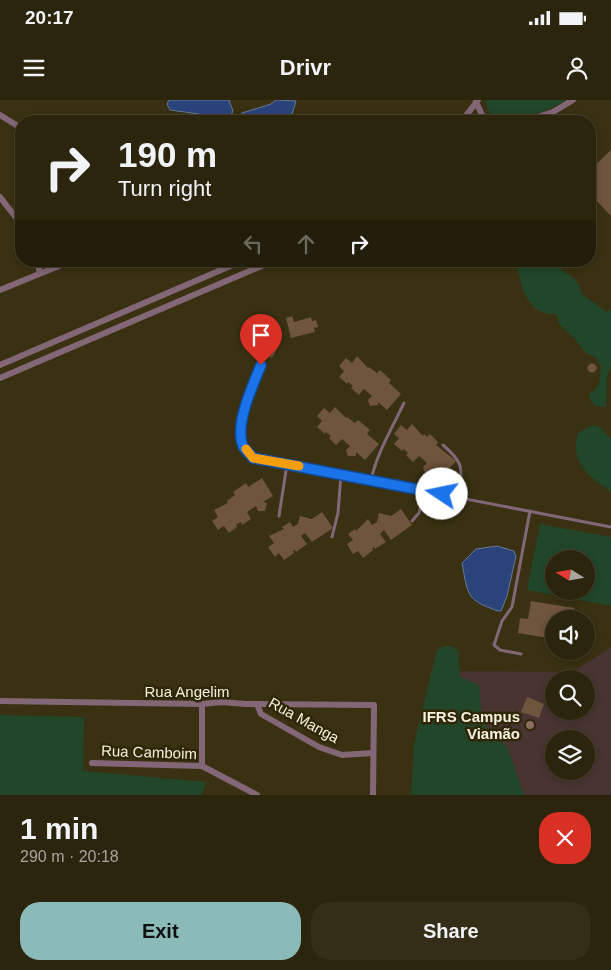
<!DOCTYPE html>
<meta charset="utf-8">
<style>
body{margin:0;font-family:Helvetica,sans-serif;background:#342d17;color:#f1f3f6;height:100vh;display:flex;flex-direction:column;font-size:19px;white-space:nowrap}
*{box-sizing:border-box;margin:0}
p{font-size:16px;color:#a6a59e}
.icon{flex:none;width:28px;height:28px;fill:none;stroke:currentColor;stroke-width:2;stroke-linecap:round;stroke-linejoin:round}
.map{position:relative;height:695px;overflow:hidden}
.panel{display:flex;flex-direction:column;background:#2c250e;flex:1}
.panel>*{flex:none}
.guide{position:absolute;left:15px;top:15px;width:581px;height:152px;border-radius:20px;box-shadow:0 2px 8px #0003,0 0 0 1px #48422e;background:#2c250e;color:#f1f3f6;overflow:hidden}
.needle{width:32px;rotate:281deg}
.tools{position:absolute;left:545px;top:450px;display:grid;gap:10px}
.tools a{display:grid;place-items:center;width:50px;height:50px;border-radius:50%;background:#2c250e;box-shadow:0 2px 8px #0003,0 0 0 1px #48422e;font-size:25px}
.pin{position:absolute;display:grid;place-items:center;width:42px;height:42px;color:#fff;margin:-51px -21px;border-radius:50% 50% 50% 0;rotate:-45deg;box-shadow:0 0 5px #0007}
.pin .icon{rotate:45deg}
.me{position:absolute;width:55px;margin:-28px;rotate:281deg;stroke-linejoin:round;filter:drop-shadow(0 0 4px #0008)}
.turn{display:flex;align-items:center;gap:18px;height:105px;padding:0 20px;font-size:22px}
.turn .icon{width:65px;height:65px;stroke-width:2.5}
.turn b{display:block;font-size:35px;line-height:42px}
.lanes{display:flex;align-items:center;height:48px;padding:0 20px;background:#0003;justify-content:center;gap:25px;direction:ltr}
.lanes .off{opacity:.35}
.round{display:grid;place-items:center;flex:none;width:52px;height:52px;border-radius:20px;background:#342d17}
.summary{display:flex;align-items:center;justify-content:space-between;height:85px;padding:0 20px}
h1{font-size:30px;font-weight:700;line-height:38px}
.primary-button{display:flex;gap:10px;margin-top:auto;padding:10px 20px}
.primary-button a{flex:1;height:58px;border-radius:20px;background:#8bbbb9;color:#111;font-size:20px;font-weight:700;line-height:58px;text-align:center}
.primary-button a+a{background:#342d17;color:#f1f3f6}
.status{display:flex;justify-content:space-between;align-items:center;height:35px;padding:0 25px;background:#2c250e;direction:ltr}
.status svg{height:14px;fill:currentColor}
header{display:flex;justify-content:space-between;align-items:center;height:65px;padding:0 20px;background:#2c250e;font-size:22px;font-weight:700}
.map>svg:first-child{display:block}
.education{fill:#483431;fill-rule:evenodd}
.green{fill:#21462a;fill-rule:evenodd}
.water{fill:#2a447a;stroke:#677898}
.building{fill:#6f543e}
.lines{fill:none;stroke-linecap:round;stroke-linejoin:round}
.lane{stroke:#846776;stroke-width:3}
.street{stroke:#846776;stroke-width:6}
.route-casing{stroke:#114b97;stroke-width:12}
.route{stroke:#1a73e8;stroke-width:9}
.slow{stroke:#f59e0b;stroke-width:9}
.education-dot{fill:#8d6e63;stroke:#302708;stroke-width:2}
.labels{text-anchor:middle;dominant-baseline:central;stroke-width:5;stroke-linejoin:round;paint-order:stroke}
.street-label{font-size:15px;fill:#f5f1df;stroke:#302708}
.poi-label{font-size:15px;font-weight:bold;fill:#f5f1df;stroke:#302708;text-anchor:end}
</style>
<div class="status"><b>20:17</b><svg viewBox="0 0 49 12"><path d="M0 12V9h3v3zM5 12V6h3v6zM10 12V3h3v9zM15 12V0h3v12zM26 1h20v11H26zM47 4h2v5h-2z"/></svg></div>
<header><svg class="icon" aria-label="menu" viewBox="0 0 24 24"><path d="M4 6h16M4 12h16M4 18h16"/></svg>Drivr<svg class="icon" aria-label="person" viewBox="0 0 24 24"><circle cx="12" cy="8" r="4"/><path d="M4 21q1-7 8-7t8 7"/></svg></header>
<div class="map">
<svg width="611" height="695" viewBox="0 0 611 695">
<rect width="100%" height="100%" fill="#3a3112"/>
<path class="education" d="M611 547V695H473L430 571 572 572ZM554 579H586V611H554ZM554 639H586V671H554Z"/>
<g class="green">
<path d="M486 0H566C550 11 487 37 486 0Z"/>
<path d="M515 161H554L563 171 576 180 582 194 607 212 611 210V264L607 278 606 307 595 306 589 297 590 293 595 290 599 284 601 267 596 258 585 252 574 238 559 224 557 215C551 214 543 213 538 210 523 201 520 177 515 161Z"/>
<path d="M592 325 600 327 611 339V392C589 376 569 363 578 333Z"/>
<path d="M540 424 611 437V506L527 490ZM554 459H586V491H554Z"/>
<polygon points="444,546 452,546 458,551 460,577 479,585 482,622 507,647 524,695 411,695 414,644 437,550"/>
<polygon points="0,615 84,617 83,671 206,682 202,695 0,695"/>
</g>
<g class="water">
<polygon points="169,0 229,0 233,11 228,21 209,21 199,14 170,10 167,4"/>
<polygon points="276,0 296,1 290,21 237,21 242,13 271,4"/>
<path d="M497 446 514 451 516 456 507 496 501 511H498C466 500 468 495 462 463L476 449Z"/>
</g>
<g class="building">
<polygon points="611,50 611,116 590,94 590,70"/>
<polygon points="292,216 294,222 311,217 312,221 316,220 318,227 314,228 315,232 291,238 286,218"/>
<polygon points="270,246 277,249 272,258 266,254"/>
<polygon points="357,256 368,268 369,267 377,273 380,270 391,280 389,283 401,294 387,310 378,302 378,305 370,306 368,300 372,296 364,289 359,295 351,288 353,286 348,282 347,284 339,277 344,271 339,266 346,258 352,263"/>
<circle cx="592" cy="268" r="4.5"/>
<polygon points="335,307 346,318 347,317 355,323 358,320 370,330 367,334 379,344 365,360 356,352 356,356 348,356 346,350 350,346 342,339 336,345 329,338 331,336 326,332 325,334 317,327 322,321 317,316 324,308 330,313"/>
<polygon points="412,324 423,336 424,334 427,337 430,334 438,342 436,345 456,361 442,377 433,369 433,373 425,373 423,367 427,363 419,356 413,362 406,355 408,353 403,349 402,351 394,344 399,338 394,334 401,325 407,330"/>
<polygon points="262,378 273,396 263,402 267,403 265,411 258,411 256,406 247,412 251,419 242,425 241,422 236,425 237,427 229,433 224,426 218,430 212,421 218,417 214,410 228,403 227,401 235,395 233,392 246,383 248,387"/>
<polygon points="401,409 412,425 391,440 384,430 380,434 386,442 375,449 374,447 372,449 373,450 363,458 358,451 353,454 347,444 353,440 348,434 355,429 356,431 368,419 372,425 377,422 379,413 391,416"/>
<polygon points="322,412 333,428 312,442 305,433 301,436 307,444 296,452 295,450 293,451 294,453 284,460 279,453 275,457 268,447 274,443 269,436 284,429 282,427 290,422 293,427 298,424 300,416 312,419"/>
<polygon points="531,501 574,508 572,519 554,519 554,539 518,533 520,518 528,519"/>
<polygon points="527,597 544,604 539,618 521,612"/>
</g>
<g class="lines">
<g class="lane">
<path d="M261 265C253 285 234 325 243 346 245 350 250 354 253 358L611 427"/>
<path d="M443 345C466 365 461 368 460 397"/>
<path d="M371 380C377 353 392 328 404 303"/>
<polyline points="279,416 287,364"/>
<polyline points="412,421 419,413 425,390"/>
<polyline points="332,437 338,413 341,374"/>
<polyline points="521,554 500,550 494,545 502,521 512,507 530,411"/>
</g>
<g class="street">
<polyline points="476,2 482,15 490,21"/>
<polyline points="0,15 21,28"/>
<polyline points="462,21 478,0"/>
<polyline points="525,21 553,12 573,0"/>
<polyline points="0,97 21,124"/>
<polyline points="37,161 40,173"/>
<polyline points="0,190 71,161"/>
<polyline points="0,265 242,161"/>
<polyline points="0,278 273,161"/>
<polyline points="0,601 202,604 221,602 246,604 374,605 373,695"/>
<polyline points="257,604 261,614 319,647 342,655 373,653"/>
<polyline points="92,663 202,666 257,695"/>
<polyline points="202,666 202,604"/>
</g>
</g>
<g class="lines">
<g class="route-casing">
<path id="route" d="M261 265C253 285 234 325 243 346 245 350 250 354 253 358L442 394"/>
</g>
<use href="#route" class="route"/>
<polyline class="slow" points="246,349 253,358 299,366"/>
</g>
<circle class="education-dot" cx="530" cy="625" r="5"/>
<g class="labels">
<g class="street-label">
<text x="187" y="591">Rua Angelim</text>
<text transform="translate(304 620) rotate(29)">Rua Manga</text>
<text transform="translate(149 652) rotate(2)">Rua Camboim</text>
</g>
<g class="poi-label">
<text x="520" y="616">IFRS Campus<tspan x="520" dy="17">Viamão</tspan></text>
</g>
</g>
</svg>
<div class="tools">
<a><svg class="needle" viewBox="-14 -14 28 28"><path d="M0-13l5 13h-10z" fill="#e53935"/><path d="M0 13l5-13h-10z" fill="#a6a59e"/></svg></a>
<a><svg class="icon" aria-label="sound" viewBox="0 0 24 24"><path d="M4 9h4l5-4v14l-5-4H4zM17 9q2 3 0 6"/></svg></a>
<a><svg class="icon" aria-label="search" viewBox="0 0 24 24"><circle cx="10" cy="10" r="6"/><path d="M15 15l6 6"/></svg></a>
<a><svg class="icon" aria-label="layers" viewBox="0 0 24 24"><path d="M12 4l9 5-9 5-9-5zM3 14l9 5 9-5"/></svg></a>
</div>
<div class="pin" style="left:261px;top:265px;background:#d93025"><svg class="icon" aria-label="arrive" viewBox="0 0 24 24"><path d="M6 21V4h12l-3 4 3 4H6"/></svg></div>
<svg class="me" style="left:442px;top:394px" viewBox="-20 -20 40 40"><circle r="19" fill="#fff"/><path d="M0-13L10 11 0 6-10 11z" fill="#1a73e8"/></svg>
<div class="guide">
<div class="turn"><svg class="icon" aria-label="right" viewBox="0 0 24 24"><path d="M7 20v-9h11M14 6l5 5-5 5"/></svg><div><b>190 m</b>Turn right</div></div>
<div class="lanes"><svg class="icon off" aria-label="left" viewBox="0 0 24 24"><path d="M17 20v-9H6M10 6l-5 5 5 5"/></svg><svg class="icon off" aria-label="ahead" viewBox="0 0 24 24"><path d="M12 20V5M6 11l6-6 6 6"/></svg><svg class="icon" aria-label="right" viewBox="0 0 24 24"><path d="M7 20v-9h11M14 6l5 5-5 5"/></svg></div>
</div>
</div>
<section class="panel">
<div class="summary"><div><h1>1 min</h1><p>290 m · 20:18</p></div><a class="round" style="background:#d93025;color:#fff"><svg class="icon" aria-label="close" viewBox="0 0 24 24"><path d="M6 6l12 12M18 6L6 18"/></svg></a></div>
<div class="primary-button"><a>Exit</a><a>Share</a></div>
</section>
